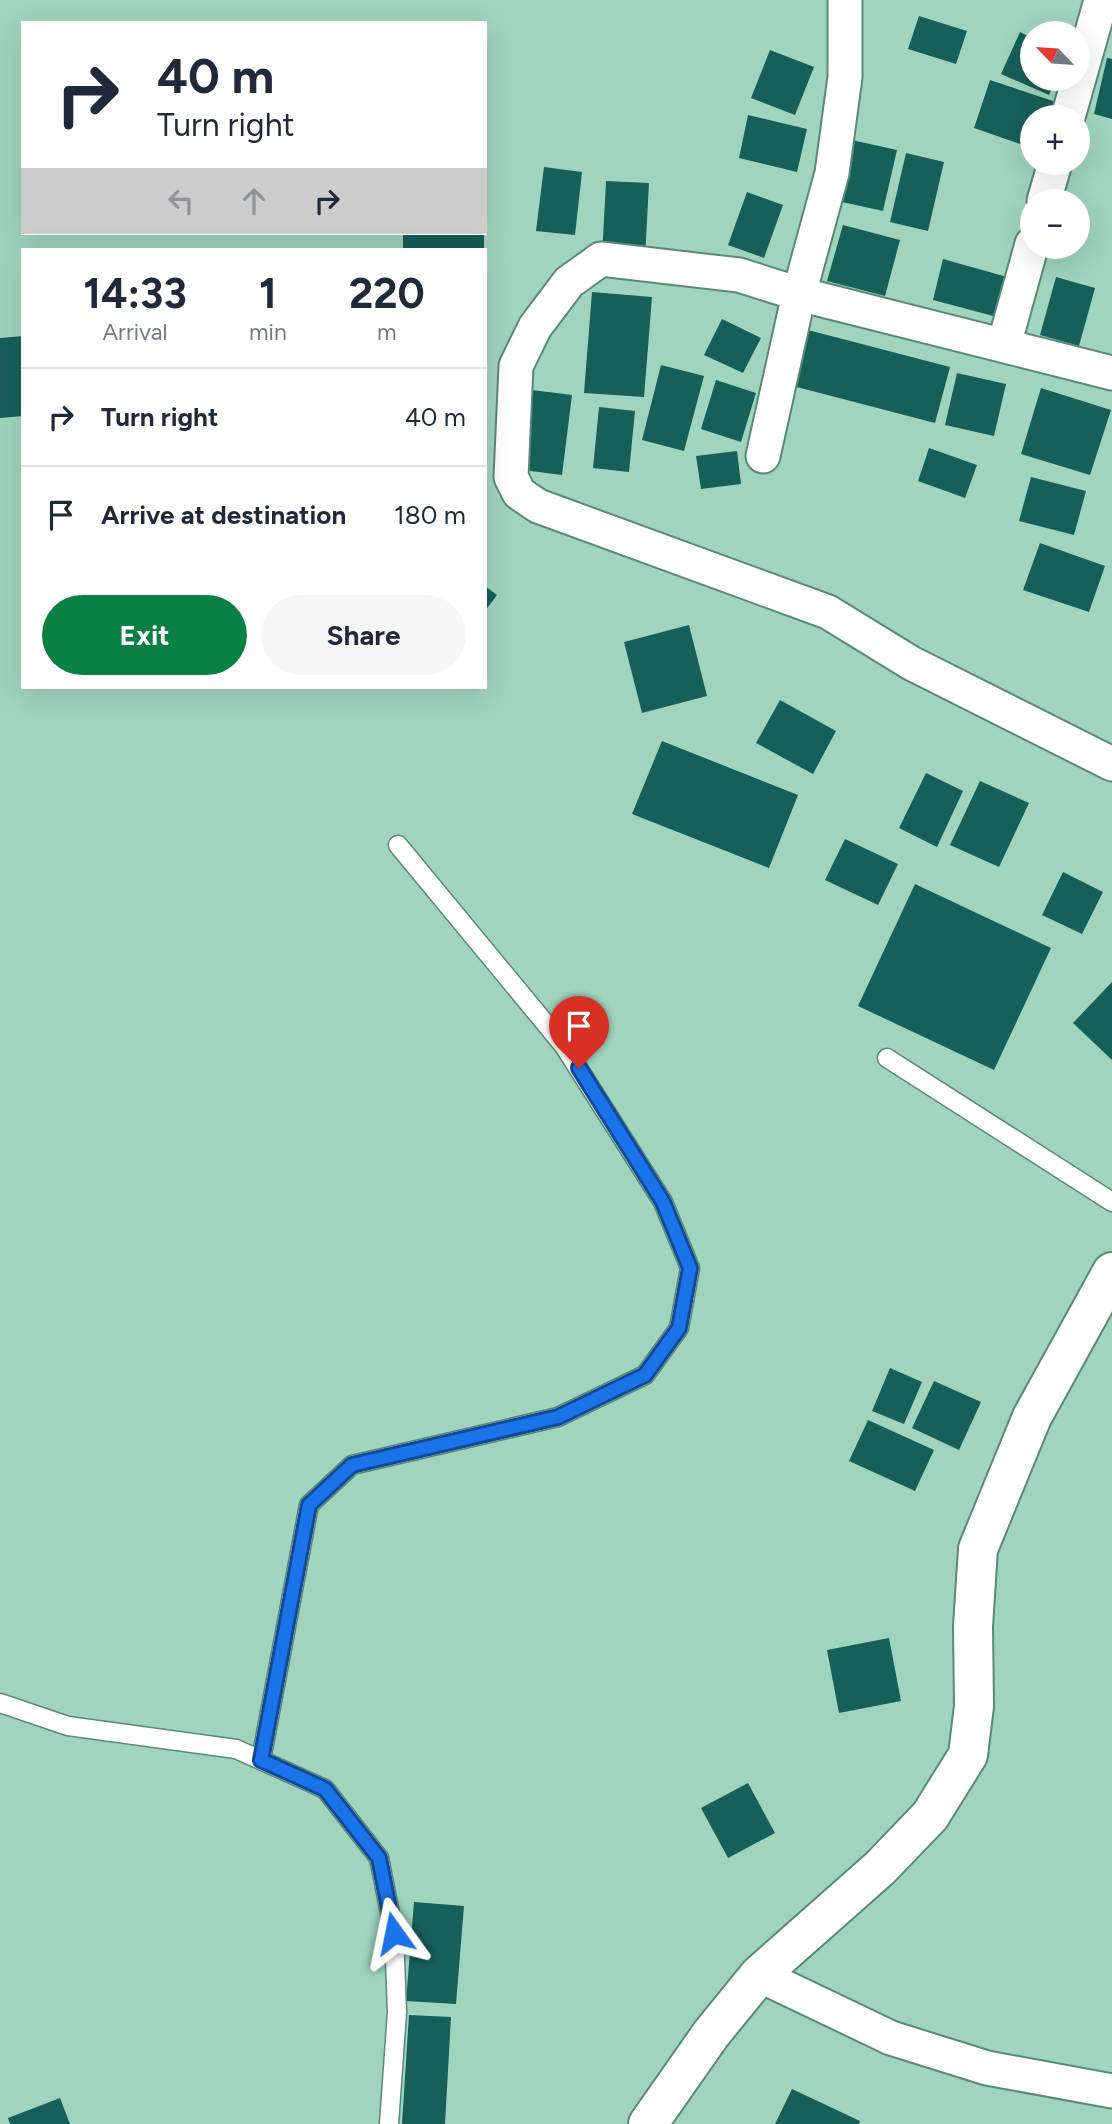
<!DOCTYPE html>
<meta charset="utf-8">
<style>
body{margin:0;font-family:Figtree,sans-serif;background:#f6f6f7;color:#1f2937;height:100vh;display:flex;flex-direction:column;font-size:26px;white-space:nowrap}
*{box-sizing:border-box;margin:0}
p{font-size:23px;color:#747a83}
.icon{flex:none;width:38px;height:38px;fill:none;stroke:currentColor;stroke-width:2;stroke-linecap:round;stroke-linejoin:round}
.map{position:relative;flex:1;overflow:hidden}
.details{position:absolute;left:21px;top:248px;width:466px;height:441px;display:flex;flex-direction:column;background:#fff;border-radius:0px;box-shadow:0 7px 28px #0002}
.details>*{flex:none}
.hud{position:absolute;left:21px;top:21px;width:466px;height:214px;border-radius:0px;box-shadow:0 7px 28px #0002;background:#fff;color:#1f2937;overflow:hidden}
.needle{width:46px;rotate:295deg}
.tools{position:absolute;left:1020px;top:21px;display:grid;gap:14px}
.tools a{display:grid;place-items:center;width:70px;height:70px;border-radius:50%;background:#fff;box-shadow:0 7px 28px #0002;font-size:35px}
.pin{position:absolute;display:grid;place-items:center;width:60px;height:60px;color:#fff;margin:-72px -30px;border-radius:50% 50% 50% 0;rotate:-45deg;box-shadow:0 0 7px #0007}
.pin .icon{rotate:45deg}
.me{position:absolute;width:77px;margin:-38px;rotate:348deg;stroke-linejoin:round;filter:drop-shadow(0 0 5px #0008)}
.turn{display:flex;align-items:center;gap:24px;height:147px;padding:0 21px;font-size:32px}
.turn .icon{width:91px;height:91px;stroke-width:2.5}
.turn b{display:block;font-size:49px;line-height:60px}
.lanes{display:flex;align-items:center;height:66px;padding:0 21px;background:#0003;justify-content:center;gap:35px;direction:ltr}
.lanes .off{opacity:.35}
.eta{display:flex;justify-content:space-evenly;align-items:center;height:119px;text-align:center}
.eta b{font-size:42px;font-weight:700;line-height:49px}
.cta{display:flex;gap:14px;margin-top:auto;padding:14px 21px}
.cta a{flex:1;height:80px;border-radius:42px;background:#0b8043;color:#fff;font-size:28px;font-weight:700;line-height:80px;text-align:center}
.cta a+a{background:#f6f6f7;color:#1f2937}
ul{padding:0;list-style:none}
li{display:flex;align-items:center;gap:21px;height:98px;padding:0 21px;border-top:2px solid #e0e1e3}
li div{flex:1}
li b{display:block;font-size:26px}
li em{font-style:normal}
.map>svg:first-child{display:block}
.building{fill:#175f59}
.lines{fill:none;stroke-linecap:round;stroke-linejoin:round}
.lane-casing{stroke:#588a76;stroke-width:21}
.street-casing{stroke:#588a76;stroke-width:37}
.secondary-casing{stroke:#588a76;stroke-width:42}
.lane{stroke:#fff;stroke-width:18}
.street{stroke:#fff;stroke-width:33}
.secondary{stroke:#fff;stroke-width:38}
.route-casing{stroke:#114b97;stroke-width:18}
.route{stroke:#1a73e8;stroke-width:12}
</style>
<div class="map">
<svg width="1112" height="2124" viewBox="0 0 1112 2124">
<rect width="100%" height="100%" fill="#a0d4bf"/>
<g class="building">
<polygon points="919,16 967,31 956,64 908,49"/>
<polygon points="1020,32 1032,38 1032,79 1056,79 1049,95 1001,74"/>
<polygon points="770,50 814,67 795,115 751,98"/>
<polygon points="1107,58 1112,59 1112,119 1094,114"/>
<polygon points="990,80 1059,103 1055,117 1032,117 1032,148 974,128"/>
<polygon points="748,115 807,129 797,172 739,158"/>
<polygon points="847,139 897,150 883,211 833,200"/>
<polygon points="906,153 944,162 928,231 890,222"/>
<polygon points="544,167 582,172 575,235 536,231"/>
<polygon points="606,181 649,183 645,258 602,257"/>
<polygon points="747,192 783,205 764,258 728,245"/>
<polygon points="843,225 900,240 885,296 827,281"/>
<rect x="403" y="233" width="81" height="17"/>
<polygon points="943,259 1007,277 997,317 933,300"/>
<polygon points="1056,277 1095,288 1079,346 1040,335"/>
<polygon points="592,292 652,297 644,397 584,393"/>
<polygon points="722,319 761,338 743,373 704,355"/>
<polygon points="808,330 950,367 935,423 793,386"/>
<polygon points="23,336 23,416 0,418 0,338"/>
<polygon points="661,365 704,376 684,451 642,440"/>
<polygon points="957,373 1006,384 994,436 945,425"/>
<polygon points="716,380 756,393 741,442 701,429"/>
<polygon points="1041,388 1111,410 1090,475 1021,454"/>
<polygon points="532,390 572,395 562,475 523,470"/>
<polygon points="599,407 635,411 629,472 593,468"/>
<polygon points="929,448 977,465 965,498 918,481"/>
<polygon points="737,451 741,484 701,489 696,456"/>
<polygon points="1031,477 1086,491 1074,535 1019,521"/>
<polygon points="1040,543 1105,566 1089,612 1023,590"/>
<polygon points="485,586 497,595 485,611"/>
<polygon points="689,625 707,696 642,713 624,642"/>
<polygon points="780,700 836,731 813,774 756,743"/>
<polygon points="662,741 798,795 769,868 632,814"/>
<polygon points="926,773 963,791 937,847 899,828"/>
<polygon points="980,781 1029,803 999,867 950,845"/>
<polygon points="845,839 898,864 878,905 825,880"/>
<polygon points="1063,872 1103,892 1082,934 1042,915"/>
<polygon points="915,884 1051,948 994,1070 858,1006"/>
<polygon points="1112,982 1112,1060 1073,1023"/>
<polygon points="890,1368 922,1382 904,1424 872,1411"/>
<polygon points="934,1381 981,1402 959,1450 912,1428"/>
<polygon points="868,1420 934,1450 915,1491 849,1461"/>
<polygon points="889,1638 901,1701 839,1713 827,1650"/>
<polygon points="748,1783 775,1833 728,1858 701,1808"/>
<polygon points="414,1902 464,1906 456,2004 406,2001"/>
<polygon points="409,2015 451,2017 445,2124 402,2124"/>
<polygon points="792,2089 860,2121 859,2124 775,2124"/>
<polygon points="60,2098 70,2124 10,2124 8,2118"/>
</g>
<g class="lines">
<g class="lane-casing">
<g id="lane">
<polyline points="887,1058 1112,1202"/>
<polyline points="0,1703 68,1726 236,1749 325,1789 379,1858 394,1933 397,2012 389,2124"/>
<polyline points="261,1760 309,1505 352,1465 558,1417 645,1375 679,1328 690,1268 663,1202 564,1046 398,845"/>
</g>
</g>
<g class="street-casing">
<g id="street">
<polyline points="1068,117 1100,4"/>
<polyline points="1044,201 1055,163"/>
<polyline points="1004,345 1032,244"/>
<polyline points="1112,373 799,294 739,275 601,259 569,282 535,327 516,366 511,477 519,493 538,506 828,612 911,663 1112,764"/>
<polyline points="763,456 799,294 832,173 845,77 845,2"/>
<polyline points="759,1975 891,2038 987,2068 1112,2091"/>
</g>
</g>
<g class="secondary-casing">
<polyline id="secondary" points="648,2124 711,2034 759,1975 880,1868 930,1816 968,1755 974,1706 973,1626 978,1549 1032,1417 1112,1272"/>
</g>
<use href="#lane" class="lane"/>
<use href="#street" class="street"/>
<use href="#secondary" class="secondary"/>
</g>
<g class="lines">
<g class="route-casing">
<polyline id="route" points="394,1933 379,1858 325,1789 261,1760 309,1505 352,1465 558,1417 645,1375 679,1328 690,1268 663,1202 579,1068"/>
</g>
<use href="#route" class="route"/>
</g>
</svg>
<div class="tools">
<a><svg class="needle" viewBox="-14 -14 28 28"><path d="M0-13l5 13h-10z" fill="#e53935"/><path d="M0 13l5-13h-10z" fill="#747a83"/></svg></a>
<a>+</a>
<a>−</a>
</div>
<div class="pin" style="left:579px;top:1068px;background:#d93025"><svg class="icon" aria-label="arrive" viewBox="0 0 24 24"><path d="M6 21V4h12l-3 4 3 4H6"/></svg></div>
<svg class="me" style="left:394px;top:1933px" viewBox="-20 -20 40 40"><path d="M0-17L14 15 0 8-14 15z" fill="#1a73e8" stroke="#fff" stroke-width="4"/></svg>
<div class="hud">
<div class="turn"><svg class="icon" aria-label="right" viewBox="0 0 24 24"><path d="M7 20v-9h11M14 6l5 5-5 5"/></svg><div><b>40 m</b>Turn right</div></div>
<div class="lanes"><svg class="icon off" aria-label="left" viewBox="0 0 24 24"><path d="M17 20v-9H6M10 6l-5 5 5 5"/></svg><svg class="icon off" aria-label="ahead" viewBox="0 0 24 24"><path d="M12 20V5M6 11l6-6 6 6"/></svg><svg class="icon" aria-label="right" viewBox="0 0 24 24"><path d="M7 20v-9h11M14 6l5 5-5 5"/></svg></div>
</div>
<section class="details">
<div class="eta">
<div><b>14:33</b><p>Arrival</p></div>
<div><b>1</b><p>min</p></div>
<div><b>220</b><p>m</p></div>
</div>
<ul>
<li><svg class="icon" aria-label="right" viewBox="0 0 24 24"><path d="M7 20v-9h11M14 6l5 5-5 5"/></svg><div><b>Turn right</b></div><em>40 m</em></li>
<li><svg class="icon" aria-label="arrive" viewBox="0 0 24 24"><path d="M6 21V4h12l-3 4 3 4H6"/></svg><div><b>Arrive at destination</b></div><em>180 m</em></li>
</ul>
<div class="cta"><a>Exit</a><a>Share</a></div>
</section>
</div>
